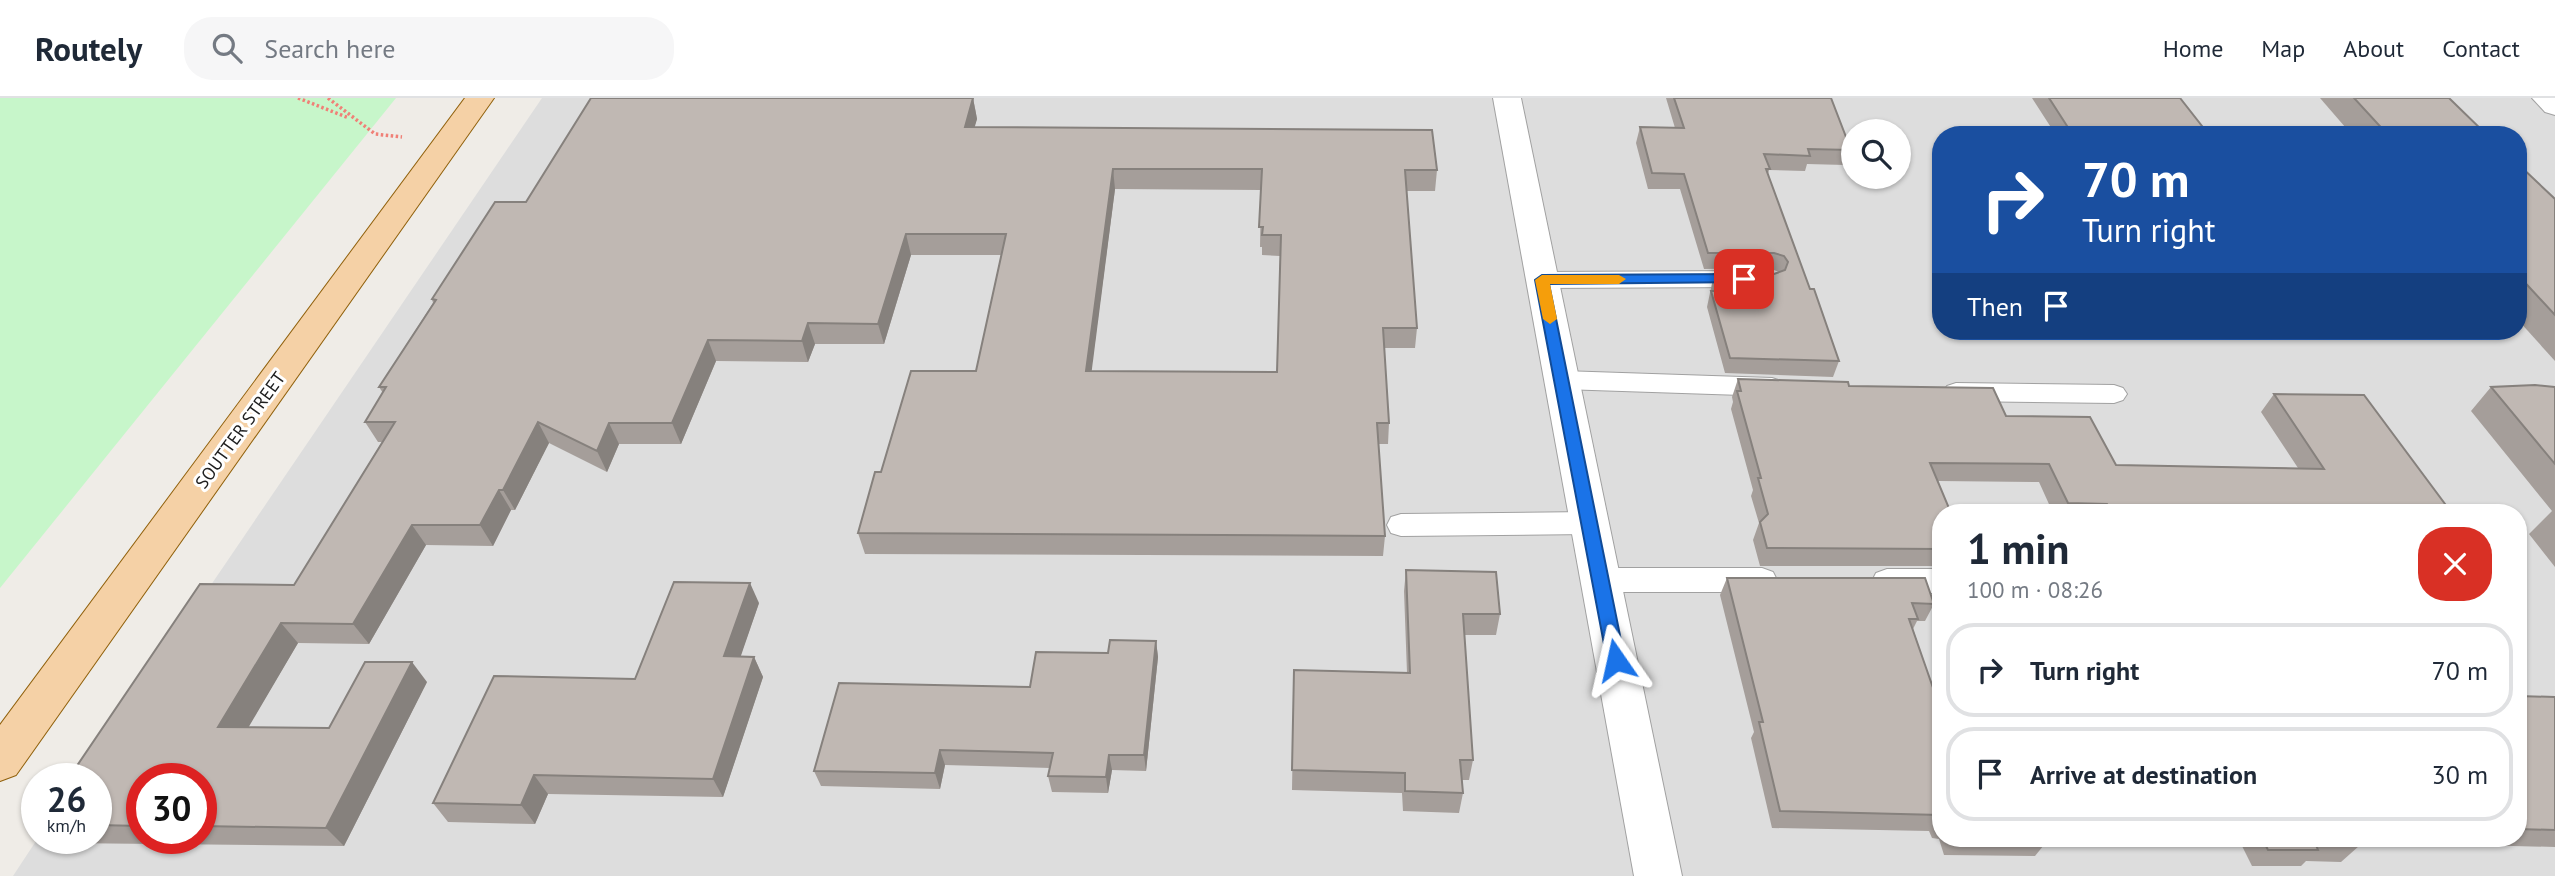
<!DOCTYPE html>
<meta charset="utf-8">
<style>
body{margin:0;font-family:"PT Sans",sans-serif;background:#f6f6f7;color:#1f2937;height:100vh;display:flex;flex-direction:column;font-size:26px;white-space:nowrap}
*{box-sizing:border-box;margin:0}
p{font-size:23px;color:#747a83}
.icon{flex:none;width:38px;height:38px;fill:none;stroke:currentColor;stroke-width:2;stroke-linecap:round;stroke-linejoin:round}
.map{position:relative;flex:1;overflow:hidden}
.side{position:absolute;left:1932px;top:406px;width:595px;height:343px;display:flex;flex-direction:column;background:#fff;border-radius:28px;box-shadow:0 2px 5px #0004}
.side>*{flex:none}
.hud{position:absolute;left:1932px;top:28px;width:595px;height:214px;border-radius:28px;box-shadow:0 2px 5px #0004;background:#1a4fa0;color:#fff;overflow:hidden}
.controls{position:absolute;left:1841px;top:21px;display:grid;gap:14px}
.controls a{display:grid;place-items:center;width:70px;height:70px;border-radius:50%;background:#fff;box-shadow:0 2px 5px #0004;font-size:35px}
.speed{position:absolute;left:21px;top:665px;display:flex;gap:14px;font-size:35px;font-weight:700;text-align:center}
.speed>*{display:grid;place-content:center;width:91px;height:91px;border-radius:50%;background:#fff;box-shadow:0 2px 5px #0004;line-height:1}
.speed small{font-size:18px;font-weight:400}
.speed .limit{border:10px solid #d22;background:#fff;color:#111}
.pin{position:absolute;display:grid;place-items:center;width:60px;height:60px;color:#fff;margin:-30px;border-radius:14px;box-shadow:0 4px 10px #0006}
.me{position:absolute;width:77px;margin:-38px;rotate:349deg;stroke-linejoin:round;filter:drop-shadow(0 0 5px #0008)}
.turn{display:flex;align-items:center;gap:24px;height:147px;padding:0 35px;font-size:32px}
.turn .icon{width:91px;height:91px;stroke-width:2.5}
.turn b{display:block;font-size:49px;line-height:60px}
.then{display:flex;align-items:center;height:66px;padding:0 35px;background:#0003;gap:14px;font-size:26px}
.round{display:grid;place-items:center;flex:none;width:74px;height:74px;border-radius:28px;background:#f6f6f7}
.overview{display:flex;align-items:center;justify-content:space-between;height:119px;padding:0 35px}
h1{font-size:42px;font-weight:600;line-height:52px}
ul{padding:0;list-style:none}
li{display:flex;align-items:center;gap:21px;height:94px;margin:0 14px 10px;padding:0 21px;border:4px solid #e0e1e3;border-radius:28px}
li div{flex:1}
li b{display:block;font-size:26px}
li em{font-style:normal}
header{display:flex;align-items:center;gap:42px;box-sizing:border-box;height:98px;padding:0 35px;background:#fff;border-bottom:2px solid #e0e1e3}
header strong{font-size:33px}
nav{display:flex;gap:38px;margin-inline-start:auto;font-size:24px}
.search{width:490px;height:63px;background:#f6f6f7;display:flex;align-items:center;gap:18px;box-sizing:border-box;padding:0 24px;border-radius:28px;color:#747a83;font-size:26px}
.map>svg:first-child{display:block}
.residential{fill:#ddd;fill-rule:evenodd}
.park{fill:#c7f6ca}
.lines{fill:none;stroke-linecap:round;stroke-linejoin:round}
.service-casing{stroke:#a1a1a1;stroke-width:2}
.minor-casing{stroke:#a1a1a1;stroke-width:2}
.primary-casing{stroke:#90600b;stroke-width:2}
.path{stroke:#f08077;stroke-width:3.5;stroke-dasharray:2.5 2.5;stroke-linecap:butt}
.service{fill:#fff;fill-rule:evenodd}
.minor{fill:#fff;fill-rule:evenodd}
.primary{fill:#f5d1a6;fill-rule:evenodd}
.wall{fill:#a59e9a;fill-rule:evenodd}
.shaded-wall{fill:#86817d}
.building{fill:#c0b8b3;stroke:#86817d;stroke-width:2;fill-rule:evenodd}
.route{fill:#1a73e8;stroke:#114b97;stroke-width:2}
.slow{fill:#f59e0b}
.labels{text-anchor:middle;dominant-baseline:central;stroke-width:6;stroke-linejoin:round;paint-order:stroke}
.street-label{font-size:18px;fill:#202020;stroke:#fff}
</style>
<header>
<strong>Routely</strong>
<div class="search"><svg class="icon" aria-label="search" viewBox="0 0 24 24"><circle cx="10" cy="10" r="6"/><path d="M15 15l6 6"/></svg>Search here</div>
<nav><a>Home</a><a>Map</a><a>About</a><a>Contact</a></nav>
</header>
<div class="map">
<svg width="2555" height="778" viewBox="0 0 2555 778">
<rect width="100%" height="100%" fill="#efece7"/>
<path class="residential" d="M542 0H2555V778H13L38 740H96V681H79ZM1853 33H1899V79H1853ZM1941 37H2518V233H1941ZM1941 415H2518V740H1941ZM142 681H201V740H142Z"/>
<polygon class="park" points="0,0 396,0 0,490"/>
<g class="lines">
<g class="service-casing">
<g id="service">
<polygon points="1749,173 1758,176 1761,181 1758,186 1749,189 1542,190 1533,187 1530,182 1533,177 1542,174"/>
<polygon points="1562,273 1772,280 1781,283 1785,289 1781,295 1772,298 1562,291 1553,288 1549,282 1553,276"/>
<polygon points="1956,285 2114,287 2123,290 2127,296 2123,302 2114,305 1956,303 1947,300 1943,294 1947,288"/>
<polygon points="1589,414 1599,417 1603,425 1599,433 1589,436 1401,438 1391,435 1387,427 1391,419 1401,416"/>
<polygon points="1600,470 1762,470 1773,474 1777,482 1773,490 1762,494 1600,494 1589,490 1585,482 1589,474"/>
<polygon points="1887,471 1941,471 1941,495 1887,495 1876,491 1872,483 1876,475"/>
</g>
</g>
<g class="minor-casing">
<g id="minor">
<polygon points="1493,0 1521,0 1682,778 1634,778"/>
<polygon points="2532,0 2555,0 2555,17 2545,14"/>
</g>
</g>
<g class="primary-casing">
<polygon id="primary" points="465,0 494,0 16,677 0,683 0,627"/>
</g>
<g class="path">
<polyline points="298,0 349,20"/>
<polyline points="328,0 375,36 402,39"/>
</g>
<use href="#service" class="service"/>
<use href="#minor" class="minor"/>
<use href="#primary" class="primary"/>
</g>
<g class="wall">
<path d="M973 0 977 21 974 29 1437 72 1435 93H1406L1417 230 1415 250H1384L1389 325 1388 346H1378L1385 438 1383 458 865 456 858 435 881 374 976 273 1001 157H911L884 246H815L808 264 716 263 681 346H619L607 374 549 345 515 412H511L493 448 426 447 369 546 298 545 248 629 329 630 427 584 344 748 60 745 54 740H96V681L294 487 382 344H378L365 324 383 295 379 289 433 205 432 201ZM1115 91 1261 92 1260 149H1262V157L1280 158 1277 274 1091 273ZM142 681H201V740H142Z"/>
<polygon points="1666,0 1831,0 1851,52 1845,67 1807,66 1805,73 1769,72 1768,76 1810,191 1839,263 1833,279 1725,275 1707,209 1714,176 1774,176 1779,174 1769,170 1704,171 1680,91 1648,91 1636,45 1640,29 1675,30"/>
<polygon points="2032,0 2180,0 2209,37 1969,37 1970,33 2052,31"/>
<polygon points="2320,0 2449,0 2487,37 2352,37"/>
<polygon points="2518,66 2555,101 2555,263 2518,222"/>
<polygon points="1738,281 1849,288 2006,318 2116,367 2298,370 2261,314 2274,296 2448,410 2443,415 2053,415 2039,384 1938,383 1941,415 1941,468 1760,468 1753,442 1759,425 1751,398 1753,392 1731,311 1733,304 1732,299"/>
<polygon points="2491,289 2555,289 2555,469 2529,436 2552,413 2471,313"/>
<polygon points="1406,472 1500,516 1496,537 1464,537 1473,662 1469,682 1462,682 1463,695 1459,715 1403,713 1402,695 1292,692 1294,572 1407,575 1404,493"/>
<polygon points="1727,480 1934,506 1925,523 1917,523 1913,531 1938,604 1941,604 1941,740 2047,740 2048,742 2035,758 1944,757 1939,741 1932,740 1929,733 1772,730 1751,640 1754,634 1720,497"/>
<polygon points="759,505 740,559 754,559 763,579 723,699 548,696 535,726 448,724 433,705"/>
<polygon points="1156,543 1158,559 1146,673 1112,672 1108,695 1052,694 1048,678 1050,670 945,667 940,691 821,688 814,673 1030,589 1108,555"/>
<polygon points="2518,598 2555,599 2555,749 2356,744 2359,748 2341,764 2306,763 2301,768 2252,768 2241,746 2090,740 2518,740"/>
</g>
<g class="shaded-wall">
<polygon points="973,0 977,21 969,49 965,29"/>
<polygon points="1113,71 1115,91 1089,294 1086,273"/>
<polygon points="906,136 911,157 884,246 878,226"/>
<polygon points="808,225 815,246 808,264 802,243"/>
<polygon points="708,242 716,263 681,346 672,325"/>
<polygon points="538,324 549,345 515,412 503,392"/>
<polygon points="609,325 619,346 607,374 597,353"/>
<polygon points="499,392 511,412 493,448 480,427"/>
<polygon points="412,427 426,447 369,546 353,526"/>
<polygon points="750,485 759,505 734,578 724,558"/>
<polygon points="281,525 298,545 237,649 218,629"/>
<polygon points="1156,543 1158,559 1146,673 1144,657"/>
<polygon points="754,559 763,579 723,699 713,681"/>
<polygon points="412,564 427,584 344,748 326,730"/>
<polygon points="940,652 945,667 940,691 935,675"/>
<polygon points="1109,657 1112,672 1108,695 1106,679"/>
<polygon points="534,677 548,696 535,726 521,707"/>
</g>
<g class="building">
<path d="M591 0H973L965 29 1432 32 1437 72H1405L1417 230H1383L1389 325H1377L1385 438 858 435 875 374H881L911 273H976L1006 136H906L878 226 808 225 802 243 708 242 672 325H609L597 353 538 324 503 392H499L480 427H412L353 526 281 525 218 629 329 630 365 564H412L326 730 201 728V681H142V728L96 727V681H68L200 486 294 487 395 324H365L386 289H379L436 202 432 201 495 104H526ZM1113 71H1262L1259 129H1263L1262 137H1281L1277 274 1086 273Z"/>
<polygon points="1674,0 1831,0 1851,52 1808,51 1810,58 1764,56 1770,71 1766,71 1810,191 1814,191 1839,263 1730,260 1711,193 1720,193 1714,176 1774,176 1785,172 1788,164 1784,158 1774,155 1708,155 1684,76 1652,75 1640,29 1684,30"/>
<polygon points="2049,0 2180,0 2209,37 1973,37 1970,33 2069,31"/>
<polygon points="2354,0 2449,0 2487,37 2388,37"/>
<polygon points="2518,66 2555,101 2555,217 2518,177"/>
<polygon points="1738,281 1848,284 1849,288 1993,290 2006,318 2090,319 2116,367 2324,371 2274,296 2364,297 2448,410 2409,410 2412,415 2233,415 2111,413 2107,406 2068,405 2049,366 1930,365 1951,415 1941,415 1941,451 1767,450 1760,424 1768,416 1758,380 1761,380 1737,293 1741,293"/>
<polygon points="2535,287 2555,289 2555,366 2491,289"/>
<polygon points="1406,472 1496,474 1500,516 1463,516 1473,662 1460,662 1463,695 1405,693 1405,675 1292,672 1294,572 1410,575"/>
<polygon points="1727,480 1925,480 1934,506 1912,505 1918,521 1909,521 1938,604 1941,604 1941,719 1940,717 1780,713 1759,624 1763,624"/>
<polygon points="674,484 750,485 724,558 754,559 713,681 534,677 521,707 433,705 494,578 635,581"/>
<polygon points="1110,542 1156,543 1144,657 1109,657 1106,679 1048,678 1053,655 940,652 935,675 814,673 839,585 1030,589 1036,554 1108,555"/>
<polygon points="2518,598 2555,599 2555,732 2518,731"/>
<polygon points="1955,740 2047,740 2048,742 1956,741"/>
<polygon points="2262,740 2354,740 2359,748 2316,747 2318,752 2268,752"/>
</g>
<polygon class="route" points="1744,176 1750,181 1748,184 1549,186 1625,562 1622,568 1616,570 1610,568 1607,562 1535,182 1542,177"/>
<polygon class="slow" points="1542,177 1619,177 1626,181 1619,186 1550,186 1557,221 1550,226 1543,221 1535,182"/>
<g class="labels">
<g class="street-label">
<text transform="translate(240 332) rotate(-54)">SOUTTER STREET</text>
</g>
</g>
</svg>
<div class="controls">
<a><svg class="icon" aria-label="search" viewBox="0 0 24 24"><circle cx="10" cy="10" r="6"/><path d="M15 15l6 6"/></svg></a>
</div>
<div class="speed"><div>26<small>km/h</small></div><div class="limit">30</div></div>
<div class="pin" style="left:1744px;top:181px;background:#d93025"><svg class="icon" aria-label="arrive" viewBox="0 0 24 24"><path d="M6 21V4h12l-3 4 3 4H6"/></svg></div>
<svg class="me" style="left:1616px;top:562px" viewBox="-20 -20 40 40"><path d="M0-17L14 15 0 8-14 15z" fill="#1a73e8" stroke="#fff" stroke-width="4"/></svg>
<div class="hud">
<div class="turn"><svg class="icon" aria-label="right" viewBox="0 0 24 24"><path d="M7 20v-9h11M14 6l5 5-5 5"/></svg><div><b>70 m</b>Turn right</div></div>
<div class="then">Then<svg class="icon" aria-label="arrive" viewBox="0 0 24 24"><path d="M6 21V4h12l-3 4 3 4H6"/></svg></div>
</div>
<section class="side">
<div class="overview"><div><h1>1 min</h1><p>100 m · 08:26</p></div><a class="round" style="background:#d93025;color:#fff"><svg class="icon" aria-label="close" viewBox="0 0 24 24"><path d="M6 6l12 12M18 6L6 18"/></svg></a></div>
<ul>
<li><svg class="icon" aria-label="right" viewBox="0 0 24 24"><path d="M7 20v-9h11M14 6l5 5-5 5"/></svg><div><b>Turn right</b></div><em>70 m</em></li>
<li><svg class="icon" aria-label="arrive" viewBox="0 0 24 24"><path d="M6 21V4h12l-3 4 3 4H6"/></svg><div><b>Arrive at destination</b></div><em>30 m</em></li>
</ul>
</section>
</div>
